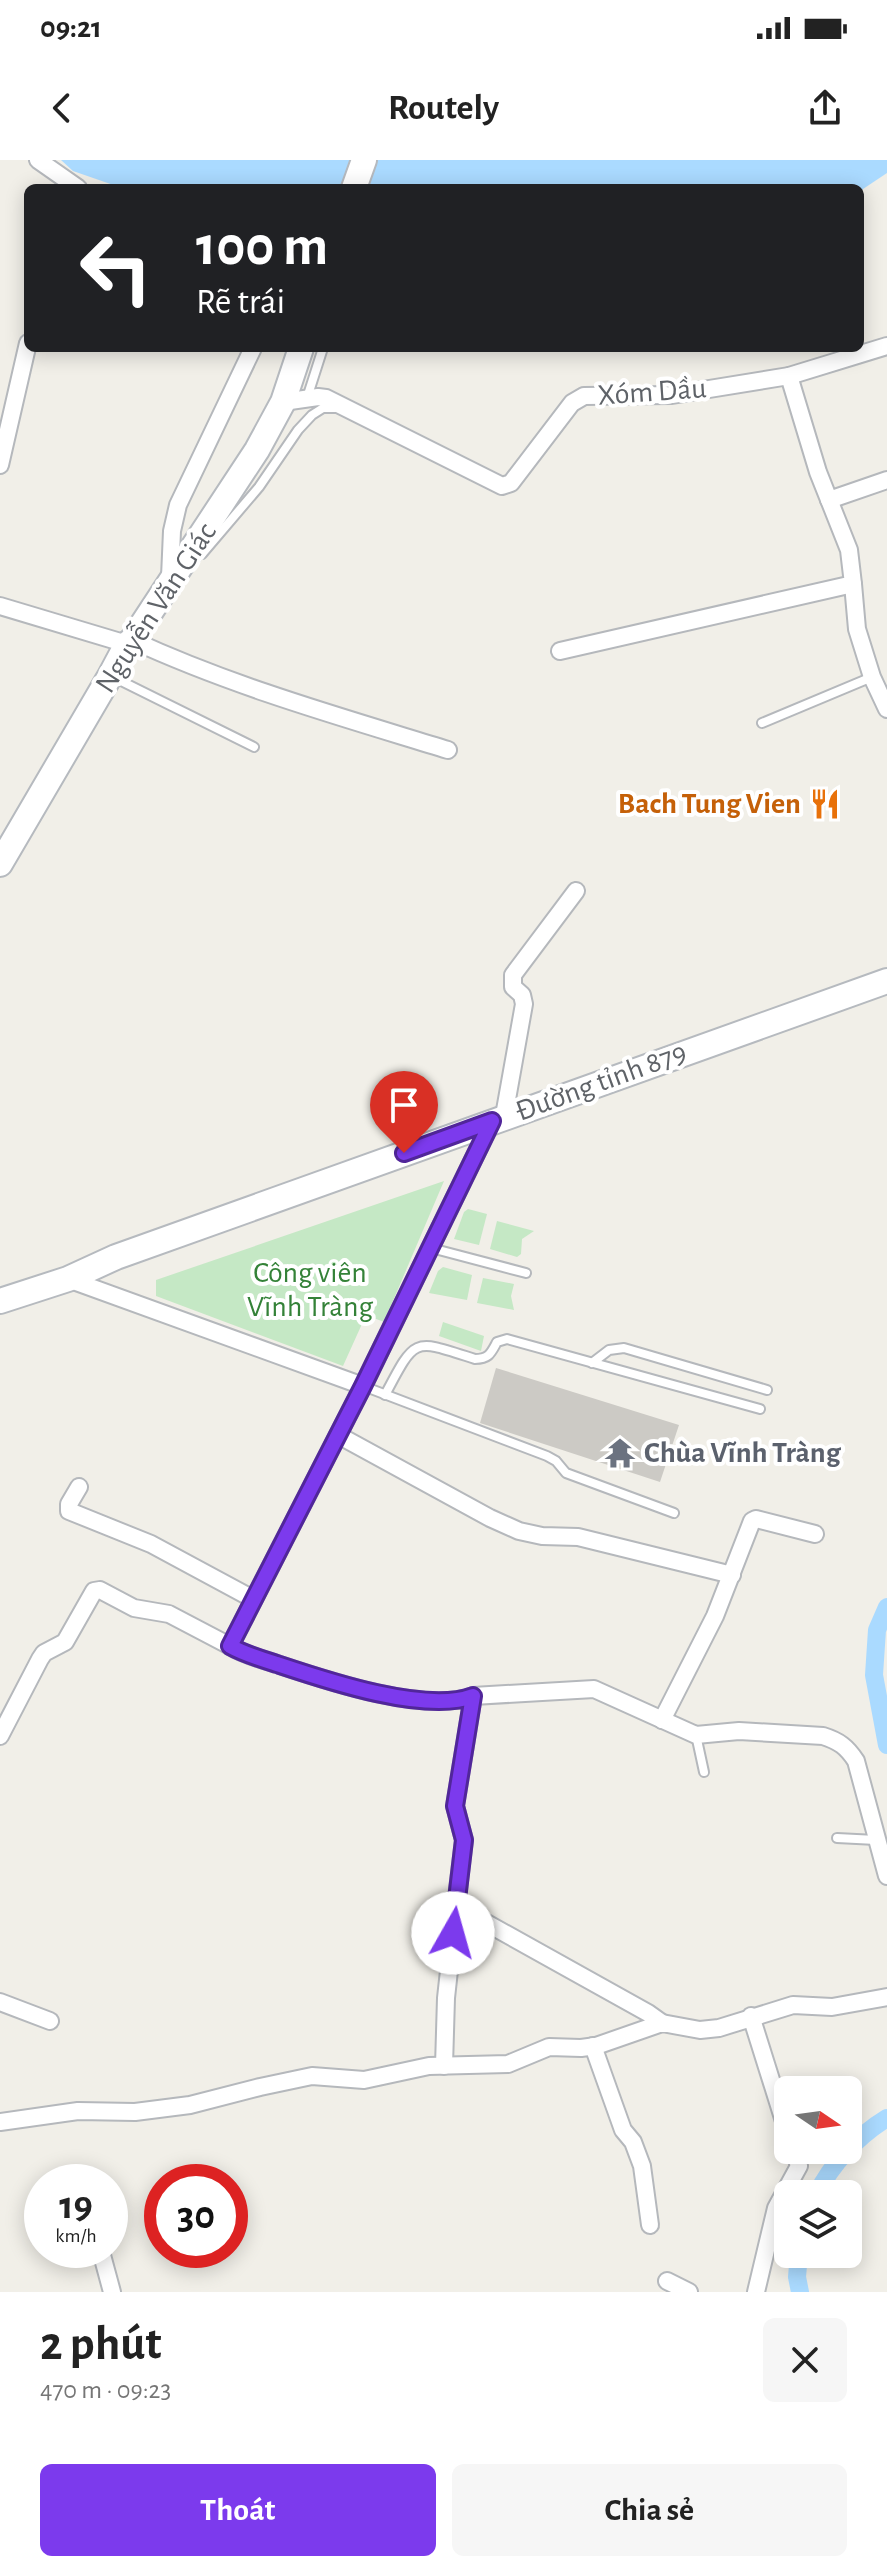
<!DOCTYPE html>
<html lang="vi">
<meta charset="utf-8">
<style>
body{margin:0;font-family:"Alegreya Sans",sans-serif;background:#f6f6f6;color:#222;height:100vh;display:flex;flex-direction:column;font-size:30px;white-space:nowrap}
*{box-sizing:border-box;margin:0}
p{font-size:26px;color:#767676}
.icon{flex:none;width:44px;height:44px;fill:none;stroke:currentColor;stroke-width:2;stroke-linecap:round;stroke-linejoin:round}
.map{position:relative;height:2132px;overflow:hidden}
.panel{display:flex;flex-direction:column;background:#fff;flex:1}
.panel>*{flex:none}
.banner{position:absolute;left:24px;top:24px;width:840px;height:168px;border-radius:12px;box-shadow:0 4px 20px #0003;background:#202124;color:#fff;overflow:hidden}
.needle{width:52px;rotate:103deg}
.fabs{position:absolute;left:774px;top:1916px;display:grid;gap:16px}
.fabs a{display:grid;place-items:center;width:88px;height:88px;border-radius:12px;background:#fff;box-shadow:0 4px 20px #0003;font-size:40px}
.speed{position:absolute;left:24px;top:2004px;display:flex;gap:16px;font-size:40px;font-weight:700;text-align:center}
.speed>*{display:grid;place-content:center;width:104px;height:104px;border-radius:50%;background:#fff;box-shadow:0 4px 20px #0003;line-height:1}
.speed small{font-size:20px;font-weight:400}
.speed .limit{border:12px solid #d22;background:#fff;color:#111}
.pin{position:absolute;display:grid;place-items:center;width:68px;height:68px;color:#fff;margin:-82px -34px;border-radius:50% 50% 50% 0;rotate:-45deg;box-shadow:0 0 8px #0007}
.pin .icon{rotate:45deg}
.me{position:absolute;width:88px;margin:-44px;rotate:7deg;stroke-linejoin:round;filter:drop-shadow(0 0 6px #0008)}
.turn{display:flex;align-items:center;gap:28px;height:168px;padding:0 40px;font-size:36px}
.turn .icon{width:104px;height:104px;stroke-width:2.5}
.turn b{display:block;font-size:56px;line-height:68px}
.round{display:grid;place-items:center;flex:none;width:84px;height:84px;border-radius:12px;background:#f6f6f6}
.head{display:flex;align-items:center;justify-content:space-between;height:136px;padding:0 40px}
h1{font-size:48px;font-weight:700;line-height:60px}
.primary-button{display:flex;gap:16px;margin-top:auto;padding:16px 40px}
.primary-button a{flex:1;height:92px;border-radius:12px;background:#7c3aed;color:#fff;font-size:32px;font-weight:700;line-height:92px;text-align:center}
.primary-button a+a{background:#f6f6f6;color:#222}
.status{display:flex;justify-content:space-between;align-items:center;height:56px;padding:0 40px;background:#fff;direction:ltr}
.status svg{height:22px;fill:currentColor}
header{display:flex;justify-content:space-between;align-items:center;height:104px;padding:0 40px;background:#fff;font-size:36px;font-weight:700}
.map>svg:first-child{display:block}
.green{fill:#c5e8c5}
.water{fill:#aadaff}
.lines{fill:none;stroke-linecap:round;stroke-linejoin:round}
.canal{stroke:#aadaff;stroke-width:18}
.building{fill:#cccac5}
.service-casing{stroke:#b5b8bc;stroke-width:12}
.minor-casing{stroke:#b5b8bc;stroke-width:20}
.secondary-casing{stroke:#b6babf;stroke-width:28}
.service{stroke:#fff;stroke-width:8}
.minor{stroke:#fff;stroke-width:16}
.secondary{stroke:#fff;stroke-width:24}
.route-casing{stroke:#51269a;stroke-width:20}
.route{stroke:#7c3aed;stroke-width:14}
.labels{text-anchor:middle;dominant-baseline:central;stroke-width:8;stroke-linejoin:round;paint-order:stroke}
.street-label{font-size:30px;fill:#5f6368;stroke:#fff}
.food-label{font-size:30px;font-weight:bold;fill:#c56008;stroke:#fff;text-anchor:end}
.park-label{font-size:30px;fill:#348238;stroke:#fff}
.worship-label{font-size:30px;font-weight:bold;fill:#5b616d;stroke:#fff;text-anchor:start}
</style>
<div class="status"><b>09:21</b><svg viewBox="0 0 49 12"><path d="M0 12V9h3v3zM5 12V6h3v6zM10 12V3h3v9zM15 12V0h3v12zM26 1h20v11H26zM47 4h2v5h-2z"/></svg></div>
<header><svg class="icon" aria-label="back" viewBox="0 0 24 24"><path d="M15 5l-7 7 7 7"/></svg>Routely<svg class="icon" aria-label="share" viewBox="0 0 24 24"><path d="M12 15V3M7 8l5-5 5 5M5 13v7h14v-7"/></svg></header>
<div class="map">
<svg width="887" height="2132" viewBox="0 0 887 2132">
<rect width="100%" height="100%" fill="#f1efe8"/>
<g class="green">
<polygon points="444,1021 384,1162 366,1155 343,1206 156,1136 156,1120"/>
<polygon points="468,1049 487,1054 479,1085 454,1079 464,1052"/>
<polygon points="497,1061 534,1071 522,1079 521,1094 517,1097 490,1089"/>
<polygon points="443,1107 472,1115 467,1140 429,1133 438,1111"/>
<polygon points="483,1118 514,1124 511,1136 514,1150 477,1143"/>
<polygon points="443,1162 484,1176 481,1191 439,1176"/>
</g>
<polygon class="water" points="61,0 887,0 887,13 860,31 860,28 122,28 73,11"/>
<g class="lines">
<g class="canal">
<polyline points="887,1447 877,1470 874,1515 887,1585"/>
<path d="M817 2034C831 2004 859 1975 887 1958"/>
<polyline points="799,2094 797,2117 800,2132"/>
</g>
</g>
<polygon class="building" points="496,1208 679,1265 660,1322 480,1263"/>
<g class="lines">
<g class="service-casing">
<g id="service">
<polyline points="307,238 323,188"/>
<polyline points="202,394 259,327 298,270 312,255 323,248 335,248"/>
<polyline points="111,516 254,587"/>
<polyline points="762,563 872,517"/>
<polyline points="431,1088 526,1113"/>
<polyline points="592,1203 609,1190 624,1188 767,1230"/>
<polyline points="363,1226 547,1296 556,1301 566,1313 674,1353"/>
<path d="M385 1235C416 1176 413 1179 475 1199 489 1199 491 1193 497 1182L507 1179 760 1249"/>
<polyline points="696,1575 704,1612"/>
<polyline points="837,1678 876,1680"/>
</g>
</g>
<g class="minor-casing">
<g id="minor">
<polyline points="38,0 78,28"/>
<polyline points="283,242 318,237 326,238 502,326 511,323 572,243 584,236 672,235 789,216 887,186"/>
<polyline points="0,305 28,183"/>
<polyline points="829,340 887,320"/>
<polyline points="170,417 172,371 178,345 253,188"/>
<polyline points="853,424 857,469 872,517 887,549"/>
<polyline points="0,446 127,484"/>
<path d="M132 480C234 527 341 557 448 590"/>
<polyline points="560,491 853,424 849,390 818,312 789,216"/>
<polyline points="504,956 524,844 522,835 513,827 513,815 576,731"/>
<polyline points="68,1119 363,1226 492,961"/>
<path d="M363 1226 230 1486C244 1495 262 1499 277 1504 325 1520 425 1554 473 1536L594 1529 696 1575 739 1571 823 1576C839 1581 847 1587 856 1601L887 1716"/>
<polyline points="338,1275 490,1358 519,1371 542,1376 578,1377 732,1415"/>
<polyline points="79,1327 69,1344 69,1351 151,1384 253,1439"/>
<polyline points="473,1536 455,1646 464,1680 456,1746 648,1853 662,1863"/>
<polyline points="662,1560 715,1456 752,1361 756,1359 815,1374"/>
<polyline points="0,1576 40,1499 44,1493 65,1482 94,1431 100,1430 134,1448 169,1454 230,1486"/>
<polyline points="0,1842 50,1861"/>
<polyline points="751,1856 788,1974"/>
<polyline points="593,1886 623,1970 633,1982 642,2006 650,2065"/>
<polyline points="444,1906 446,1838 456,1746"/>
<polyline points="0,1962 78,1951 135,1952 190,1945 260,1927 312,1916 364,1920 429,1906 508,1904 549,1887 581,1888 596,1886 662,1863 700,1870 719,1868 793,1845 832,1847 887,1837"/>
<polyline points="102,2095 112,2132"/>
<polyline points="667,2121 689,2132"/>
<polyline points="756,2132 776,2048 799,2006 794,1990"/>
</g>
</g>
<g class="secondary-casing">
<g id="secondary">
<polyline points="354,28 364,0"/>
<polyline points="0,704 110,516 127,484 132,480 257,290 283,242 301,188"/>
<polyline points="0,1141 68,1119 116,1097 887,821"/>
</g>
</g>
<use href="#service" class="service"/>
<use href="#minor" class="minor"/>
<use href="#secondary" class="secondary"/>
</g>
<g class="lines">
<g class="route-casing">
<path id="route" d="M404 993 492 961 363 1226 230 1486C244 1494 261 1499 277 1504 325 1520 425 1554 473 1536L455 1646 464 1680 453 1773"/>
</g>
<use href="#route" class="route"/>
</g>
<defs>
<g id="restaurant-bare" transform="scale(2.4)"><path d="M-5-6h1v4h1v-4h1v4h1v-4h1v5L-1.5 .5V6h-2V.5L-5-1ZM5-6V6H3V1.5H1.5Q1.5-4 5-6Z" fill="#e8710a" stroke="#fff" stroke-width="2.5" paint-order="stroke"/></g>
<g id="temple-bare" transform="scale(2.4)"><path d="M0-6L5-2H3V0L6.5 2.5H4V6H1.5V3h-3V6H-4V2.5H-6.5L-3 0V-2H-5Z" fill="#6b7280" stroke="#fff" stroke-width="2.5" paint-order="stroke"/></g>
</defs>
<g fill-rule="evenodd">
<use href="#restaurant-bare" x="825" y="644"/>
<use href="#temple-bare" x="620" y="1293"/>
</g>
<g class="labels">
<g class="street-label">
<text transform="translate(652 232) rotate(-4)">Xóm Dầu</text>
<text transform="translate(156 448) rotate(-57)">Nguyễn Văn Giác</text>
<text transform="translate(601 922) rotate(-20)">Đường tỉnh 879</text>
</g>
<g class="food-label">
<text x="801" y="644">Bach Tung Vien</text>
</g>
<g class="park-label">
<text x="310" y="1113">Công viên<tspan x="310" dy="34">Vĩnh Tràng</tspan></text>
</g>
<g class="worship-label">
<text x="644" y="1293">Chùa Vĩnh Tràng</text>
</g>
</g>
</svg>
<div class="fabs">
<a><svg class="needle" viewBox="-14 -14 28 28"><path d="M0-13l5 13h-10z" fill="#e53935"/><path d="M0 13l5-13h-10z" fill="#767676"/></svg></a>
<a><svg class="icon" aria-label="layers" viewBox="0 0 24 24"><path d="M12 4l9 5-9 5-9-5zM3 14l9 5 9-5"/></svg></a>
</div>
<div class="speed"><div>19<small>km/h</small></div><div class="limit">30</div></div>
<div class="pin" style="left:404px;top:993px;background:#d93025"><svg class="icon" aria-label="arrive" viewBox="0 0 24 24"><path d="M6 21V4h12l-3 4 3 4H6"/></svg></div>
<svg class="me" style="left:453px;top:1773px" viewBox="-20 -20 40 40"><circle r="19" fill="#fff"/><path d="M0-13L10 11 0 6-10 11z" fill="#7c3aed"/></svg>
<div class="banner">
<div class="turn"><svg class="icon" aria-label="left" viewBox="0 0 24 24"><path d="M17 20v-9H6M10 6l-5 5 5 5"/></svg><div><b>100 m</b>Rẽ trái</div></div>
</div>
</div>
<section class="panel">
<div class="head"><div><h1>2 phút</h1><p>470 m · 09:23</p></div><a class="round"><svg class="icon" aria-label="close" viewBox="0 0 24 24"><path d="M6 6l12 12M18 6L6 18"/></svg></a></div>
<div class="primary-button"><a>Thoát</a><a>Chia sẻ</a></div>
</section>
